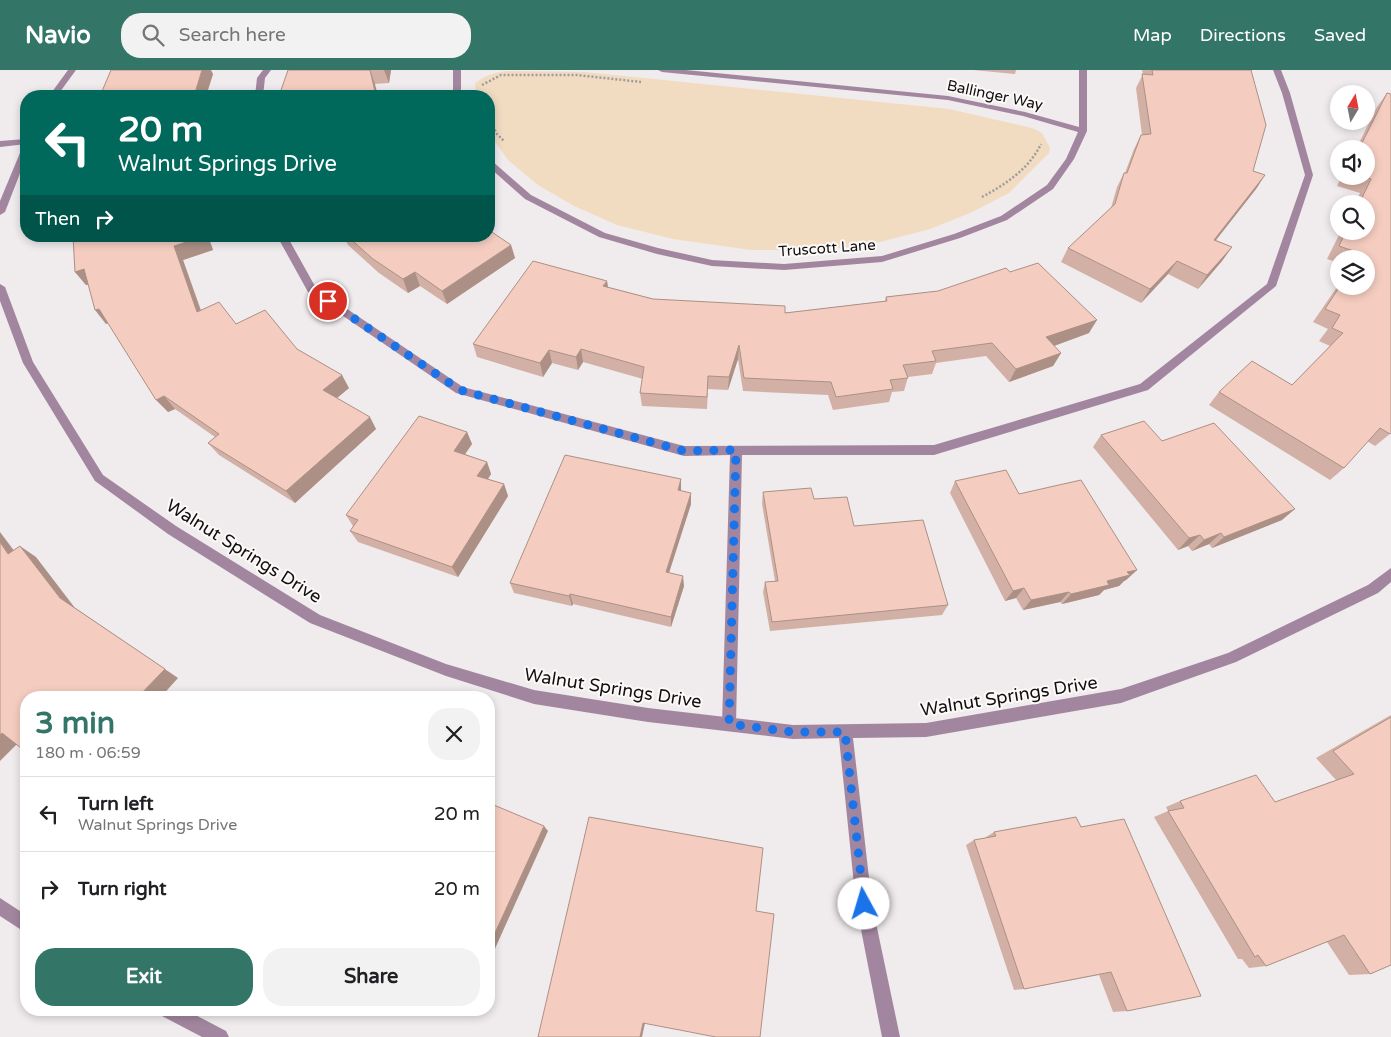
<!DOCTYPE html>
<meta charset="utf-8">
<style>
body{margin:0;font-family:"Varela Round",sans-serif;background:#f2f2f2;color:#202124;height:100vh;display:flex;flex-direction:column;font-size:19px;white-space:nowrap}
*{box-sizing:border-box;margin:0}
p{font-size:16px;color:#757577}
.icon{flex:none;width:28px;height:28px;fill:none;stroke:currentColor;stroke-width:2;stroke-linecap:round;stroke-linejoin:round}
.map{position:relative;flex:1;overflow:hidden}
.side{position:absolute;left:20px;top:621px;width:475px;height:325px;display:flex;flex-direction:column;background:#fff;border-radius:20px;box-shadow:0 2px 8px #0003}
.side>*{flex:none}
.top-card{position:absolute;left:20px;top:20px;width:475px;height:152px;border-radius:20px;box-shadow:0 2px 8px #0003;background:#00695c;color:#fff;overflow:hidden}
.needle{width:32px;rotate:10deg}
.buttons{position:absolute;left:1330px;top:15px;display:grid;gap:10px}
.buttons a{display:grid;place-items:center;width:45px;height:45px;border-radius:50%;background:#fff;box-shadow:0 2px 8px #0003;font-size:25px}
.pin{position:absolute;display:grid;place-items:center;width:42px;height:42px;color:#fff;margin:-21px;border:2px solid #fff;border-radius:50%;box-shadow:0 1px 5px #0007}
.me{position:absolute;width:55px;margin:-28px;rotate:354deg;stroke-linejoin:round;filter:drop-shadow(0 0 4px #0008)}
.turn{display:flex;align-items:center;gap:18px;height:105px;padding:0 15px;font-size:22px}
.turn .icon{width:65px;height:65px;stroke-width:2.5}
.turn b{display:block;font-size:35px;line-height:42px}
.then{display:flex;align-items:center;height:48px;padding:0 15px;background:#0003;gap:10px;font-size:19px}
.round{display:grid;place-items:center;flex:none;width:52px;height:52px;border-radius:20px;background:#f2f2f2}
.summary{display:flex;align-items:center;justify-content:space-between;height:85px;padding:0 15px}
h1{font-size:30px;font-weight:700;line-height:38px;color:#337668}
.primary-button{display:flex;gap:10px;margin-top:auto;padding:10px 15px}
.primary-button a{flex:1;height:58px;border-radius:20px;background:#337668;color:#fff;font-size:20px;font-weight:700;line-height:58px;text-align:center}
.primary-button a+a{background:#f2f2f2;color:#202124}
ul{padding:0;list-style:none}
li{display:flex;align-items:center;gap:15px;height:75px;padding:0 15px;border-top:1px solid #e0e0e0}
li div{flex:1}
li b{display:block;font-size:19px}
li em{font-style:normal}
header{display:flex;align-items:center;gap:30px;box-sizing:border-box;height:70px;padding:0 25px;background:#337668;color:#fff}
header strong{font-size:24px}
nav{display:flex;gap:28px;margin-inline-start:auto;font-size:18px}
.search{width:350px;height:45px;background:#f2f2f2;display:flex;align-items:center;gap:12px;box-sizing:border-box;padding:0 18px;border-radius:20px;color:#757577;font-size:19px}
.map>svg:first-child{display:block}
.green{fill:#f1dcc2}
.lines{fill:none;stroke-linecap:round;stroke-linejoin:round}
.path{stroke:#9f9b9c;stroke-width:2.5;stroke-dasharray:2 2;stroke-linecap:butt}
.lane{fill:#a2869f;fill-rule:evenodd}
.street{fill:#a2869f;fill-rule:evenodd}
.wall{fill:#d3b0a5}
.shaded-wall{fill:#ac9086}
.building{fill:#f5cdc0;stroke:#ac9086}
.route{stroke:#1a73e8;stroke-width:9;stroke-dasharray:0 16.2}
.labels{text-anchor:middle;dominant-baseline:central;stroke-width:4;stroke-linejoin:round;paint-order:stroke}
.far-street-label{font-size:15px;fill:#100f0f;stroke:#fdf9f9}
.street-label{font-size:18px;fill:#100f0f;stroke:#fdf9f9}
</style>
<header>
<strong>Navio</strong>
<div class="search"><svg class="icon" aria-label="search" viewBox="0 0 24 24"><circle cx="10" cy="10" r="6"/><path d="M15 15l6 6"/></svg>Search here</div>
<nav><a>Map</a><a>Directions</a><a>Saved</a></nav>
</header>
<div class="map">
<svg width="1391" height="967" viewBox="0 0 1391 967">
<rect width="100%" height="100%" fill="#f0ebec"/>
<path class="green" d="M506 1 585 2 949 39 1032 58 1042 63 1050 78 1049 83 1009 123 970 143 930 159 880 172 826 180H751L673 169 617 155 574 136 538 115 508 90 490 65 489 26H476L475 14C484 5 494 3 506 1Z"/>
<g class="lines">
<g class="path">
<polyline points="482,15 501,5 577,5 641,12"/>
<polyline points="489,49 497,64 504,71"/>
<path d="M982 127C1006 114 1029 99 1041 74"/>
</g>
<g class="lane">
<polygon points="263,0 271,0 265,8 263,26 255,26 257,8"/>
<polygon points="1273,0 1281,0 1290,23 1313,105 1276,216 1148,320 934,385 742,385 736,654 734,659 729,661 724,659 722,654 730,385 684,386 456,323 308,222 277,166 287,166 316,218 463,317 684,376 934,375 1140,314 1267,214 1305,105 1282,23"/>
<polygon points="26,69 26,74 0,77 0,71"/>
<polygon points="0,828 26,845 26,863 0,846"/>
<polygon points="160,940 186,940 226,961 229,967 202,967 162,946"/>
</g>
<g class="street">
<polygon points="68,0 76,0 57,26 49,26"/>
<rect x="453" y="0" width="8" height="26"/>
<polygon points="658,0 686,0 948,26 1025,42 1079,57 1079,0 1087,0 1087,61 1074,89 1053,119 1007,150 960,168 882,192 784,200 712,196 657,184 599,167 525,129 489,97 489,90 492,91 531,125 605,163 658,178 712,190 784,194 882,186 954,164 1001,146 1047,115 1066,89 1078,62 1023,46 948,30 662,2"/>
<polygon points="26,75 26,88 5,142 0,145 0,131 22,78"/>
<polygon points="0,214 5,217 33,292 103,405 176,456 320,545 446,594 534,620 648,638 793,655 926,653 1121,619 1228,583 1368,515 1391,498 1391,512 1378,523 1236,592 1121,633 926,667 853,668 872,834 900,967 882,967 856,834 839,668 793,669 648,652 534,634 446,606 310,553 168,464 95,411 23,293 0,231"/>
</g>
</g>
<g class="wall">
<polygon points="288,0 391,0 389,13 375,14"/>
<polygon points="973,0 1016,0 1015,4"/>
<polygon points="1142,0 1252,0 1251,1 1253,101 1265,105 1256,119 1216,170 1232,177 1222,191 1198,219 1168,204 1141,233 1061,192 1068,178 1111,138 1117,117 1124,103 1125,103 1134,79 1141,65 1142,65 1136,18 1143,4"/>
<polygon points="213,4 206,26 100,26"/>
<polygon points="1387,23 1391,363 1375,376 1367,371 1344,398 1330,410 1209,335 1219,322 1292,315 1330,276 1319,271 1328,259 1313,252 1339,214 1339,216 1366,216 1366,189 1339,189 1339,193 1327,189 1341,161 1366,161 1366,134 1355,134 1360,123 1337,116 1342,106 1366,106 1366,79 1356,79 1377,37"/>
<polygon points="73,166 208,166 213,180 183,190 201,240 236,254 297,279 349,318 337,328 376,359 295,433 219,385 208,373 215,367 175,339 168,342 108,253 106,254 88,215 86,215 75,202"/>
<polygon points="343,166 489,166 511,175 515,188 447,234 420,216 408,223 379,203 348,175"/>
<polygon points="1010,202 1089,263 1054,276 1061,283 1053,296 1009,312 986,286 936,293 932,304 908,307 904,321 892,322 889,332 833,340 828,325 743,321 738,289 728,320 708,319 707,339 642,336 640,323 643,309 583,292 578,300 552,293 543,307 477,287 473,274 607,211 608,217 653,229 785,243 885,231 886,227 938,221"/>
<polygon points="467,362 472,374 465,384 487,392 491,404 488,409 504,414 508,426 458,507 358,472 350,461 353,456 346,445"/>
<polygon points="1101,365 1162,371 1282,450 1212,478 1209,474 1192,481 1188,476 1178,480 1093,377"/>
<polygon points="681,409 681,421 691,434 669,503 684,516 671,557 573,534 572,536 514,523 510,513"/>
<polygon points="955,411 1019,424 1137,500 1126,510 1124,511 1119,516 1104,520 1099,525 1062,534 1060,532 1023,540 1016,528 1005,531 950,423"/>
<polygon points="763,422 814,429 854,456 948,535 942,545 770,561 763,522 765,512 775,511 762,434"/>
<polygon points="1391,645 1391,895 1370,904 1349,905 1327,872 1266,896 1249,898 1242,889 1238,889 1154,747 1168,741 1166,737 1180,731 1275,732 1336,710 1316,688"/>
<polygon points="1076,747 1127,941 1113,942 1099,905 1024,919 1014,920 966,775 974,770 986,768 986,767 994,762"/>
</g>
<g class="shaded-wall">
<polygon points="202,0 211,0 213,4 206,26 197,26 195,23"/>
<polygon points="370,0 375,14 378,26 376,26"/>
<polygon points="384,0 391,0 389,13"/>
<polygon points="1265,105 1256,119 1205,184 1214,170"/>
<polygon points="205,166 208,166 213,180 183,190 206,256 197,242 174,176"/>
<polygon points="511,175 515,188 447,234 442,221"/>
<polygon points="1232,177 1222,191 1198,219 1207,205"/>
<polygon points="1177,191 1168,204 1141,233 1150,219"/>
<polygon points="84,199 95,213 86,215 75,202"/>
<polygon points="415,202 420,216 408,223 403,209"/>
<polygon points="607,211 609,224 603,216"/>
<polygon points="99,239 110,252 106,254 95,240"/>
<polygon points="1097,250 1089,263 1040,281 1046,267"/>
<polygon points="739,275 738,289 728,320 729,307"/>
<polygon points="581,279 583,292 578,300 576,287"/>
<polygon points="549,280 552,293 543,307 540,293"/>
<polygon points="1061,283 1053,296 1009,312 1016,299"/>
<polygon points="342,305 349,318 331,333 323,320"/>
<polygon points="164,326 175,339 168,342 156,330"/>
<polygon points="370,347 376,359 295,433 286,421"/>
<polygon points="467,362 472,374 459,393 454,381"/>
<polygon points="487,392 491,404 482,418 477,406"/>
<polygon points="681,409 681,421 678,420"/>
<polygon points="504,414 508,426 458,507 452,497"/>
<polygon points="691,423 691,434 666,512 666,502"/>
<polygon points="1295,439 1282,450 1212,478 1224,467"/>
<polygon points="0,462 24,494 8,484 0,472"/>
<polygon points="1221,463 1209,474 1192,481 1204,470"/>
<polygon points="1200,465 1188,476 1178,480 1189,468"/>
<polygon points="20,476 36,487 75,538 178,608 160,628 137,628"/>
<polygon points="1137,500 1126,510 1124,511 1119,516 1104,520 1099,525 1062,534 1071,524 1107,511 1127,502"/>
<polygon points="683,506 684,516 671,557 671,547"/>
<polygon points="1024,518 1016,528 1005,531 1013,521"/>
<polygon points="1069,522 1060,532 1023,540 1031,530"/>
<polygon points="570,524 573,534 572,536 569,526"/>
<polygon points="2,663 20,671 0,691 0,665"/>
<polygon points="544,756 548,761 489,892 489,876"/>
<polygon points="643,953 645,953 642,967 640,967"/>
</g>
<g class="building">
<polygon points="111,0 202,0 195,23 170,26 100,26"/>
<polygon points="288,0 370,0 376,26 279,26"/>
<polygon points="1152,0 1251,0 1266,55 1253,101 1265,105 1214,170 1232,177 1207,205 1177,191 1150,219 1068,178 1115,134 1124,103 1127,103 1141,65 1151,64 1142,4 1153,5"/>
<polygon points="1387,23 1391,24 1391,363 1390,364 1380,358 1344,398 1219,322 1252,291 1292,315 1343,263 1332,258 1340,245 1325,239 1340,216 1366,216 1366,189 1358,189 1362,184 1339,176 1346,161 1366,161 1366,134 1359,134 1371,109 1362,106 1366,106 1366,79 1359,79"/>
<polygon points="489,160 511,175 442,221 415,202 403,209 373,189 347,166 489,166"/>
<polygon points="73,166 205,166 174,176 197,242 219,232 236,254 265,240 297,279 342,305 323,320 370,347 286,421 208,373 219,364 164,326 156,330 99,239 95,240 84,199 75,202"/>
<polygon points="533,191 607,211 603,216 653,229 785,236 785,243 887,231 886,227 938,221 1006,198 1010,202 1038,193 1097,250 1046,267 1061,283 1016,299 992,273 932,281 936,291 903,295 908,308 890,310 893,319 836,327 831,312 744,308 739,275 729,307 708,306 707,327 640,323 644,297 581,279 576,287 549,280 540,293 473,274"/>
<polygon points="419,346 467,362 454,381 487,392 477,406 504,414 452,497 350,461 358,450 346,445"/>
<polygon points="1144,351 1162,371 1214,353 1295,439 1224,467 1221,463 1204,470 1200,465 1189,468 1101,365"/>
<polygon points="565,385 681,409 678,420 691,423 666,502 683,506 671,547 570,524 569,526 510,513"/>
<polygon points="1006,400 1019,424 1081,410 1137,500 1127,502 1130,505 1107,511 1109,515 1071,524 1069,522 1031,530 1024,518 1013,521 955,411"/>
<polygon points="811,418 814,429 847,427 854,456 923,450 948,535 772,552 765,512 778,511 763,422"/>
<polygon points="0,472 8,484 20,476 60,528 165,599 137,628 26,628 26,682 2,663 0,665"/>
<polygon points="216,624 222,628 213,628"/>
<polygon points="1391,647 1391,895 1370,904 1344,865 1266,896 1258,885 1255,887 1168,741 1184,738 1180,731 1256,705 1275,732 1354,704 1333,681"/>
<polygon points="489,733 544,756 489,876"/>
<polygon points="589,747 763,778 756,841 774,844 760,967 716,967 643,953 640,967 538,967"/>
<polygon points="1076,747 1081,757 1124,749 1201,926 1127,941 1111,902 1024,919 974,770 996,766 994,762"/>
</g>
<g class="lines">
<polyline class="route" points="328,231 460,320 684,381 736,380 729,654 793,662 845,662 864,834"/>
</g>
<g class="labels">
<g class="far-street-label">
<text transform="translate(995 25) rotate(12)">Ballinger Way</text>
<text transform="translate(827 178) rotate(-4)">Truscott Lane</text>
</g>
<g class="street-label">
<text transform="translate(244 481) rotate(32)">Walnut Springs Drive</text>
<text transform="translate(613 618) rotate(9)">Walnut Springs Drive</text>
<text transform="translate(1009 626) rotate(-9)">Walnut Springs Drive</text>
</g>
</g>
</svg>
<div class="buttons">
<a><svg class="needle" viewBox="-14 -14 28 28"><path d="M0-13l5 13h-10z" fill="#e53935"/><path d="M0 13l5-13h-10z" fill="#757577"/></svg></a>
<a><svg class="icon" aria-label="sound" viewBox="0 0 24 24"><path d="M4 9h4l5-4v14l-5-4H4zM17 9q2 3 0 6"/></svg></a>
<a><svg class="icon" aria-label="search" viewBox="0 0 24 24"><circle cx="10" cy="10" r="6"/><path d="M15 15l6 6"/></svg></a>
<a><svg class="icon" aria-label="layers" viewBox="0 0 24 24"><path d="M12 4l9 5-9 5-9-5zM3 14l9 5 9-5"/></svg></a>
</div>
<div class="pin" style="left:328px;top:231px;background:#d93025"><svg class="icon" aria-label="arrive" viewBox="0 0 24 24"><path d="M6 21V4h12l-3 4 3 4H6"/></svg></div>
<svg class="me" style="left:864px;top:834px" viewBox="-20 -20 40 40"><circle r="19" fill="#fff"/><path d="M0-13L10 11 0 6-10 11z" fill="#1a73e8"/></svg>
<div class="top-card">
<div class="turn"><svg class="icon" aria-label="left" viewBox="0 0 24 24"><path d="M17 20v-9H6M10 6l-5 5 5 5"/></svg><div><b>20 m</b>Walnut Springs Drive</div></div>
<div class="then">Then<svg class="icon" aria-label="right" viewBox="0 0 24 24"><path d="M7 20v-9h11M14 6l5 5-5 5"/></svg></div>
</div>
<section class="side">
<div class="summary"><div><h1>3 min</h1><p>180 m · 06:59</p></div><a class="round"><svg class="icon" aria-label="close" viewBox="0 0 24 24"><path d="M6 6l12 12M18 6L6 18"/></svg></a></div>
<ul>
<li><svg class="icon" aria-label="left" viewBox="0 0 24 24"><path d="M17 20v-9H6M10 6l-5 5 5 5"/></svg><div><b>Turn left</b><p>Walnut Springs Drive</p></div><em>20 m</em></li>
<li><svg class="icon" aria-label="right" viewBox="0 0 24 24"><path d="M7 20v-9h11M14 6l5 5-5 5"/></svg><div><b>Turn right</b></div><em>20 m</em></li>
</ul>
<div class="primary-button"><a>Exit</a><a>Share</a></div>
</section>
</div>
